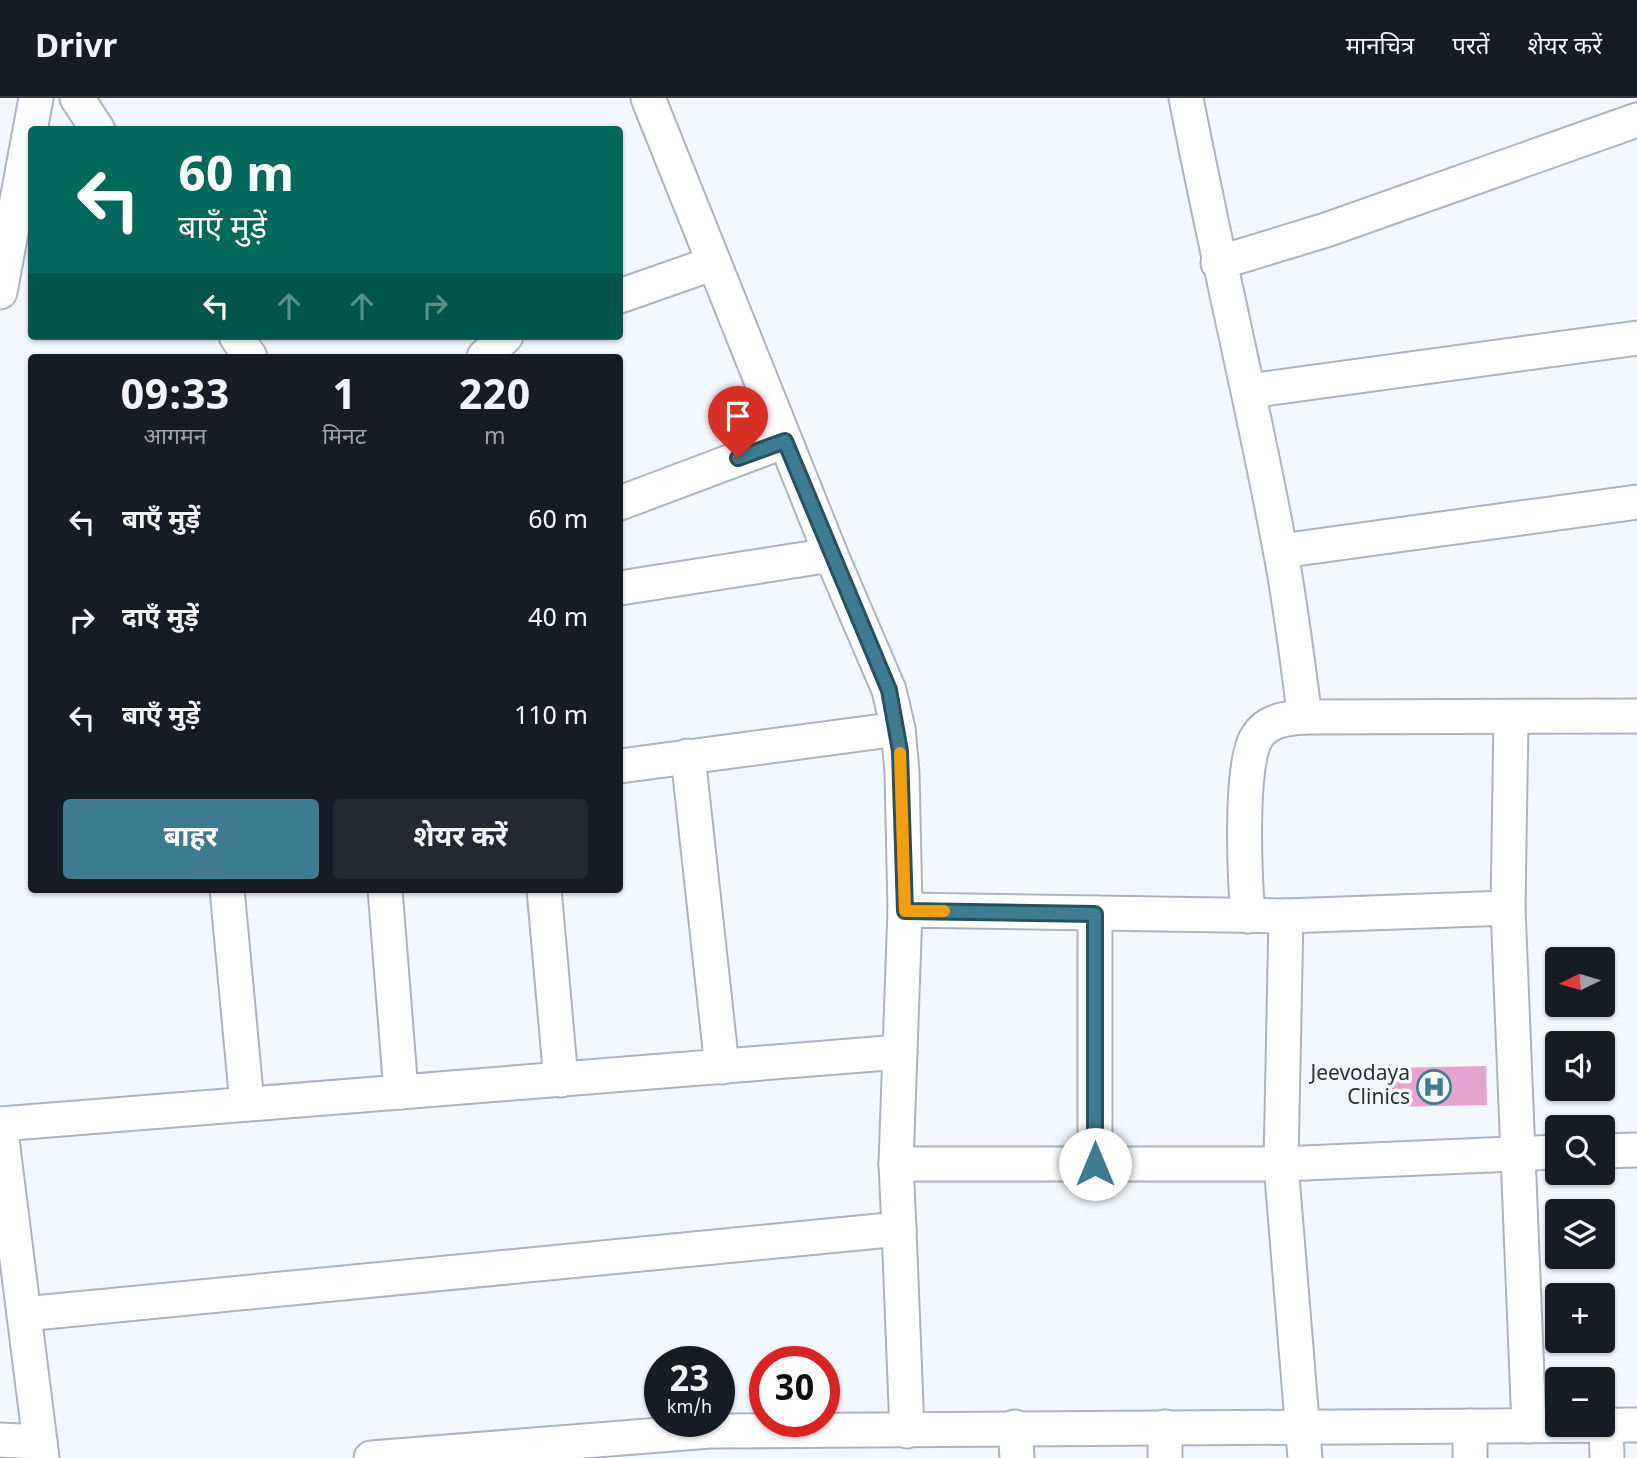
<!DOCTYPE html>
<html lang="hi">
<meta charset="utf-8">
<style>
body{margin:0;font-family:Georgia,"Noto Sans Devanagari",serif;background:#242831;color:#f1f3f6;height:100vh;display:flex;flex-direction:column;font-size:26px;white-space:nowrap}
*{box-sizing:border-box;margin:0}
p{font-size:23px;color:#9ea1a6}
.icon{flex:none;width:38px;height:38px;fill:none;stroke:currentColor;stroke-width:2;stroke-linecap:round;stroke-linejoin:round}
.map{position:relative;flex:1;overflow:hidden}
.drawer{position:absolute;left:28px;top:256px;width:595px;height:539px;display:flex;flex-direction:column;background:#171b24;border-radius:7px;box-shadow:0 2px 5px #0004}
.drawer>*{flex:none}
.banner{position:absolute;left:28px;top:28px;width:595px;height:214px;border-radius:7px;box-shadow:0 2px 5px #0004;background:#00695c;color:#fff;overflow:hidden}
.needle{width:46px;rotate:265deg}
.controls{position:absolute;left:1545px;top:849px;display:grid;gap:14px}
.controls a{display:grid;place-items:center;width:70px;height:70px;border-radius:7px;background:#171b24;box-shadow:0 2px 5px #0004;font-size:35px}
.speed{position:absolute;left:644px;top:1248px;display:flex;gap:14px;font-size:35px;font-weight:700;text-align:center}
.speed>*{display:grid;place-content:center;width:91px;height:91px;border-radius:50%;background:#171b24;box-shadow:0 2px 5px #0004;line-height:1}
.speed small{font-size:18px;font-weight:400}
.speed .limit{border:10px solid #d22;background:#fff;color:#111}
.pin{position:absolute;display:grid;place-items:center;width:60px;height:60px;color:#fff;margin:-72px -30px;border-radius:50% 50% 50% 0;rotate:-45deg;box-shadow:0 0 7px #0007}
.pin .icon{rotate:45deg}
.me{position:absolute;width:77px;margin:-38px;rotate:0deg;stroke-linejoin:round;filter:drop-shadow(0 0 5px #0008)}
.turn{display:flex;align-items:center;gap:24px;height:147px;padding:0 35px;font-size:32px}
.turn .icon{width:91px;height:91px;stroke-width:2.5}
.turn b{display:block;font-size:49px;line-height:60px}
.lanes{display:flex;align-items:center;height:66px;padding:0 35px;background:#0003;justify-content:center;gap:35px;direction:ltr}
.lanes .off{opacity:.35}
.eta{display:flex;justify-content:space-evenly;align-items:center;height:119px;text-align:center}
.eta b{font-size:42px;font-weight:700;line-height:49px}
.action{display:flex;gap:14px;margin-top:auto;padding:14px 35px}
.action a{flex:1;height:80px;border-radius:7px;background:#3e7c91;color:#fff;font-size:28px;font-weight:700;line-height:80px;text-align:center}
.action a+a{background:#242831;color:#f1f3f6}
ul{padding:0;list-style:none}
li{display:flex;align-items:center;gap:21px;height:98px;padding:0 35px}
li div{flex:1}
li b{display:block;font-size:26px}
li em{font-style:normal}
header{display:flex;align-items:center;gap:42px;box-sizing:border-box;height:98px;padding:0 35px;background:#171b24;border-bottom:2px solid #363941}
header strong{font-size:33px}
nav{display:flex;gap:38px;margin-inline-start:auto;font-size:24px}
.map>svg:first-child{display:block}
.building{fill:#e5a3cf}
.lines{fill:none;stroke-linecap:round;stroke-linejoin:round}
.street-casing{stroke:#adb4bf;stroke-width:37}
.street{stroke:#fff;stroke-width:33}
.route-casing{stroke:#28515e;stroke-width:18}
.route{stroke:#3e7c91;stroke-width:12}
.slow{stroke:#f59e0b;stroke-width:12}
.labels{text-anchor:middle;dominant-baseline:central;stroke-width:7;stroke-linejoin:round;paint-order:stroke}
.poi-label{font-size:21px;fill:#2d3034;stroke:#f3f8fe;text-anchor:end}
</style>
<header>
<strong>Drivr</strong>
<nav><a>मानचित्र</a><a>परतें</a><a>शेयर करें</a></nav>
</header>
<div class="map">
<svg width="1637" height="1360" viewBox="0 0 1637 1360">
<rect width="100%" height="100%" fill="#f3f8fe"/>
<polygon class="building" points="1486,968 1487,1007 1391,1009 1390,970"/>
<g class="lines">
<g class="street-casing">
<g id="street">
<polyline points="77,0 98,32"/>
<polyline points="648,0 831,457 889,592 898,631 902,674 905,812"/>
<path d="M1186 0C1215 151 1252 300 1280 451 1291 506 1297 563 1305 619 1288 620 1267 622 1257 639 1239 665 1245 783 1248 818"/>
<polyline points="1218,165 1326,132 1637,22"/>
<polyline points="0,194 36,0"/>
<polyline points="620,198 714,165"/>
<polyline points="236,238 250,259"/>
<polyline points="484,259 506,238"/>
<polyline points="1249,293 1637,240"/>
<polyline points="620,405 785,343"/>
<polyline points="1281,453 1637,404"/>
<polyline points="620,490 831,457"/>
<polyline points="1305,619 1637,618"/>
<polyline points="688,658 722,969"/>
<polyline points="620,668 898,631"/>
<polyline points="227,791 247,1006"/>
<polyline points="385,791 401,994"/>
<polyline points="544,791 561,982"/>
<polyline points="1508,810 1511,619"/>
<polyline points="1095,815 1095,1066"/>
<polyline points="1286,818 1281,1066 1305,1360"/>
<polyline points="0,1026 900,954"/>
<polyline points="0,1026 42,1360"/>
<polyline points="1603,1053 1637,1052"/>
<polyline points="896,1066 1281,1066 1558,1054"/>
<polyline points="899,1131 907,1333"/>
<polyline points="24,1216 899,1131 896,1066 905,812 1286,818 1508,810 1529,1328"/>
<polyline points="1606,1327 1607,1360"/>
<polyline points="1470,1328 1470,1360"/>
<polyline points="1015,1329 1017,1360"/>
<polyline points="1165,1329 1165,1360"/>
<polyline points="0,1342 40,1344"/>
<polyline points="371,1360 710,1333 1637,1327"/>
</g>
</g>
<use href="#street" class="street"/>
</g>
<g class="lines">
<g class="route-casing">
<polyline id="route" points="738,360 785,343 889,592 900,653 905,813 1095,816 1095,1066"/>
</g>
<use href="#route" class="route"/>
<polyline class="slow" points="900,655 905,813 944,813"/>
</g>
<defs>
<g id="hospital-ring" transform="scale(1.75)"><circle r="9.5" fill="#f3f8fe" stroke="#3e7c91" stroke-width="1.5"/><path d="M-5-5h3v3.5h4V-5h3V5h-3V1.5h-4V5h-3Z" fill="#3e7c91"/></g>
</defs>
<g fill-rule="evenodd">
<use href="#hospital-ring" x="1434" y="989"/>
</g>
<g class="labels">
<g class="poi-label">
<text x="1410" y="977">Jeevodaya<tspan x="1410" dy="24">Clinics</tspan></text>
</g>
</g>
</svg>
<div class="controls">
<a><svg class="needle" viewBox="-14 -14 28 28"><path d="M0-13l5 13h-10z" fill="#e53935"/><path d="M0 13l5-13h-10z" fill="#9ea1a6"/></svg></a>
<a><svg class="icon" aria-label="sound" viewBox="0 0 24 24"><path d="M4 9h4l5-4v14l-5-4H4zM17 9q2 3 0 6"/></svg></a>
<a><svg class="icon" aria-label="search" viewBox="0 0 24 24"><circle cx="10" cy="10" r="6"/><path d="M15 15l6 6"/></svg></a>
<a><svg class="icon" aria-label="layers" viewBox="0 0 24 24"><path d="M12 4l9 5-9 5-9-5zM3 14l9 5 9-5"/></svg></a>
<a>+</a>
<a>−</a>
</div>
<div class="speed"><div>23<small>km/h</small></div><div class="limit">30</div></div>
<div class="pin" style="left:738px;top:360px;background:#d93025"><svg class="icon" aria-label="arrive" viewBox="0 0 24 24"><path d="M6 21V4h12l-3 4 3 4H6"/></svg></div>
<svg class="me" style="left:1095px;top:1066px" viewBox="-20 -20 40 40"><circle r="19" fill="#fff"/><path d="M0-13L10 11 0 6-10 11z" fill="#3e7c91"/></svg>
<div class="banner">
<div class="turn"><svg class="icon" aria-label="left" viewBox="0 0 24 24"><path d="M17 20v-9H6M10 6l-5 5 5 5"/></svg><div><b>60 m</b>बाएँ मुड़ें</div></div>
<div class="lanes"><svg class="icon" aria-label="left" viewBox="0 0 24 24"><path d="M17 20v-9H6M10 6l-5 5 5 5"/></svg><svg class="icon off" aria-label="ahead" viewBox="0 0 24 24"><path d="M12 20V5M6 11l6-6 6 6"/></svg><svg class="icon off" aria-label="ahead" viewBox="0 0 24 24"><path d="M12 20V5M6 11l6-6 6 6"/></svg><svg class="icon off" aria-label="right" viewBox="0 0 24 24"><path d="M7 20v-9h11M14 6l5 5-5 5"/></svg></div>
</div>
<section class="drawer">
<div class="eta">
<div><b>09:33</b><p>आगमन</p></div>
<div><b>1</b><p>मिनट</p></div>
<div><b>220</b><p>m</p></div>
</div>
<ul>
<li><svg class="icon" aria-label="left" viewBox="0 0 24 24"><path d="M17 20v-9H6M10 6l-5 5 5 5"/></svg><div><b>बाएँ मुड़ें</b></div><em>60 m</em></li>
<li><svg class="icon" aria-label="right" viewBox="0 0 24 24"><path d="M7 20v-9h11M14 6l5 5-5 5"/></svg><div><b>दाएँ मुड़ें</b></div><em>40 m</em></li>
<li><svg class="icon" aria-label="left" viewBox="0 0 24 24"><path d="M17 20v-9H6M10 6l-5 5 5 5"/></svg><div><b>बाएँ मुड़ें</b></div><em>110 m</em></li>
</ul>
<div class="action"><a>बाहर</a><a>शेयर करें</a></div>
</section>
</div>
